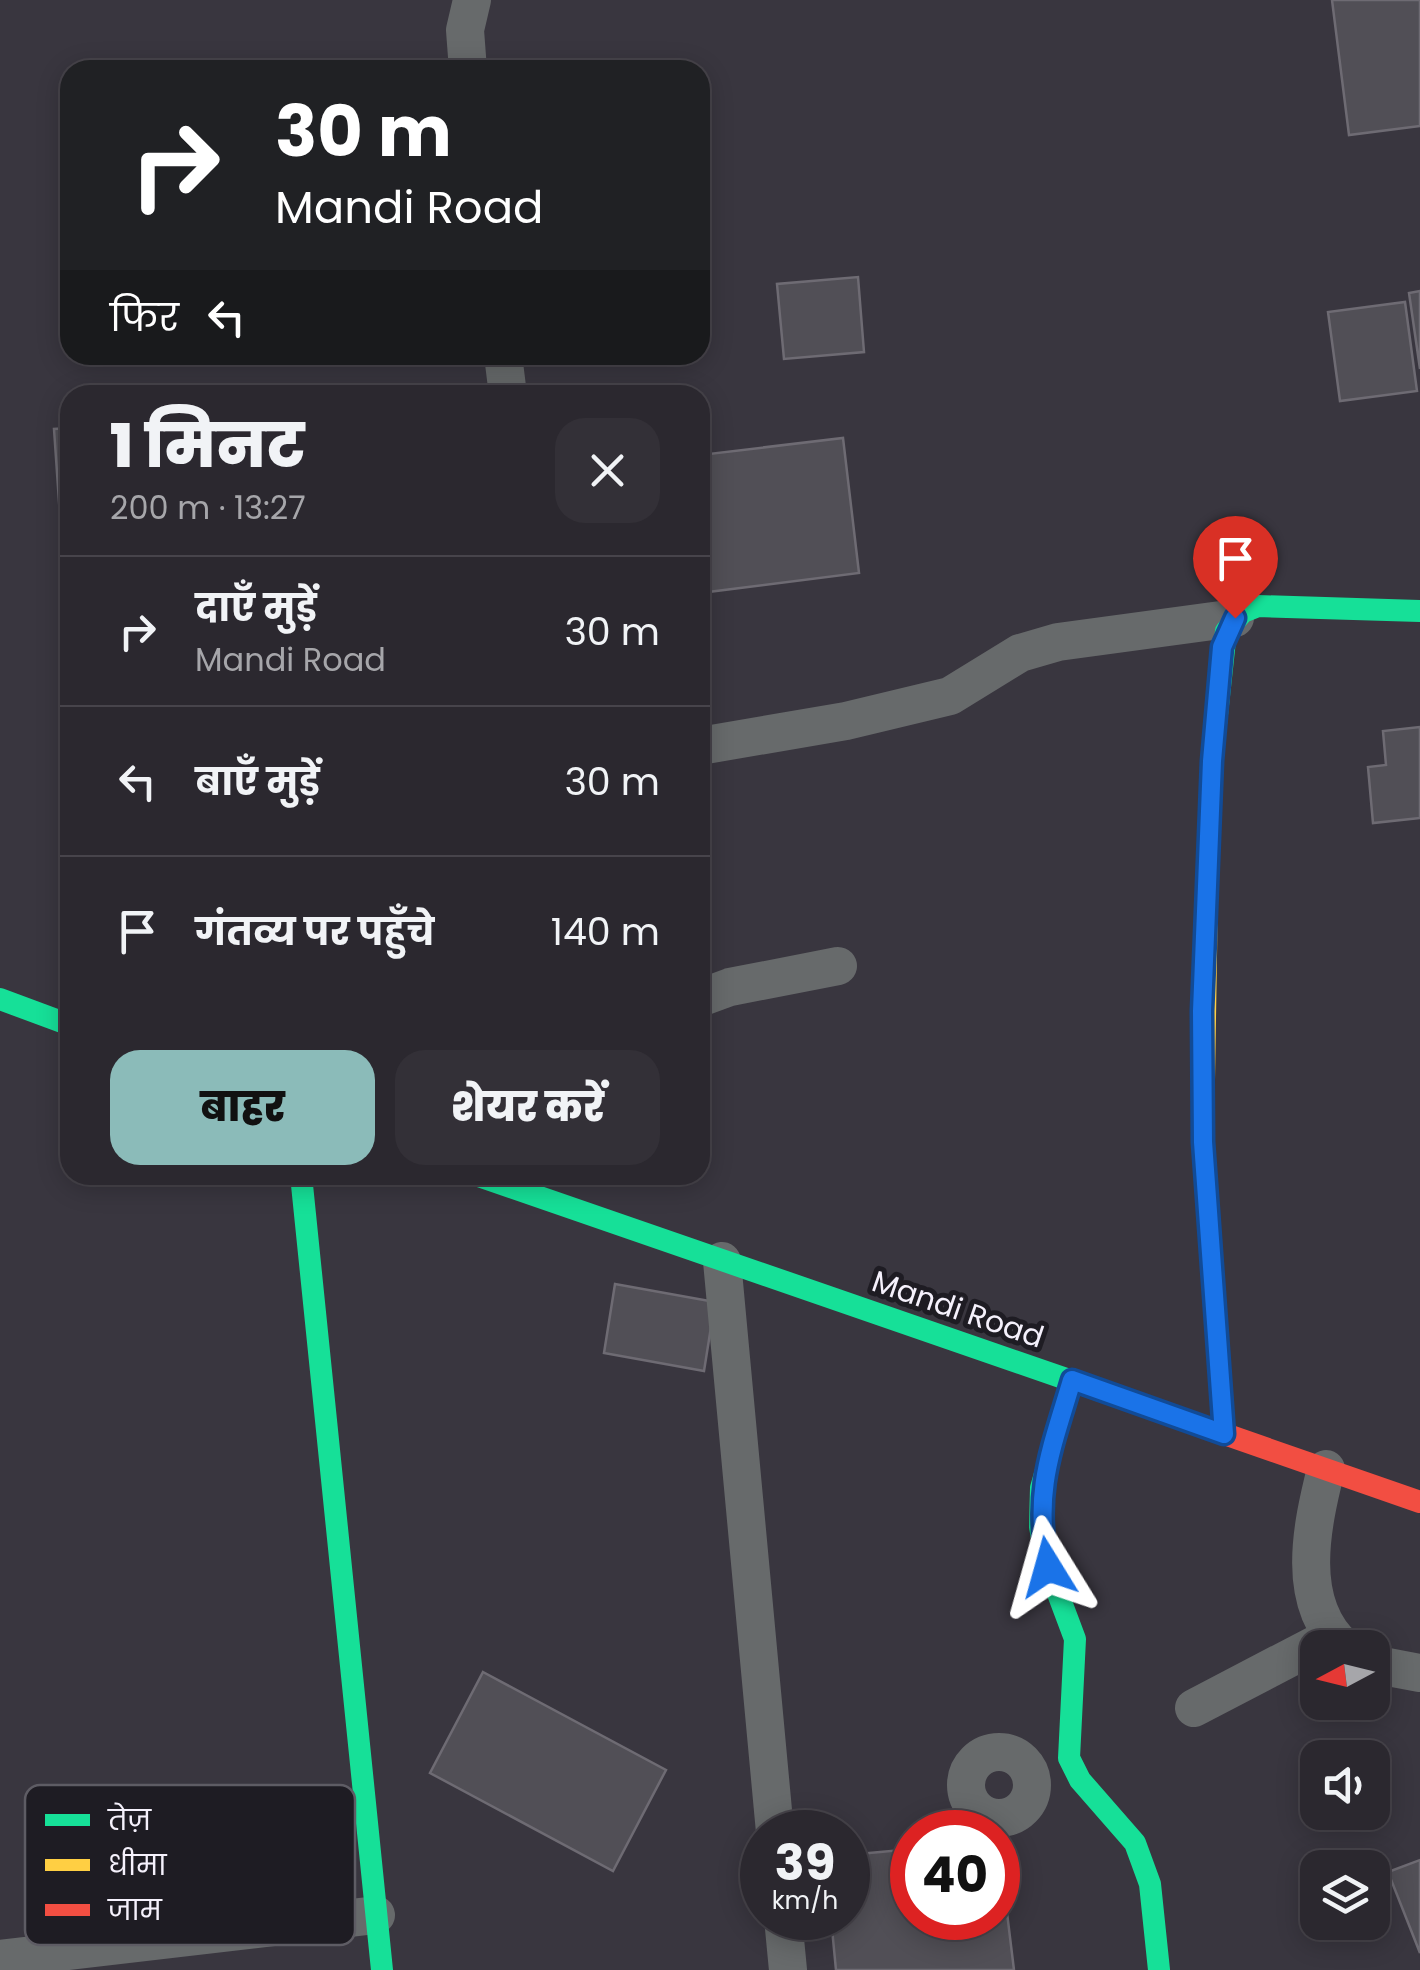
<!DOCTYPE html>
<html lang="hi">
<meta charset="utf-8">
<style>
body{margin:0;font-family:Poppins,"Noto Sans Devanagari",sans-serif;background:#333037;color:#f1f3f6;height:100vh;display:flex;flex-direction:column;font-size:38px;white-space:nowrap}
*{box-sizing:border-box;margin:0}
p{font-size:32px;color:#a6a6aa}
.icon{flex:none;width:55px;height:55px;fill:none;stroke:currentColor;stroke-width:2;stroke-linecap:round;stroke-linejoin:round}
.map{position:relative;flex:1;overflow:hidden}
.panel{position:absolute;left:60px;top:385px;width:650px;height:800px;display:flex;flex-direction:column;background:#2b282f;border-radius:30px;box-shadow:0 5px 25px #0003,0 0 0 2px #47444b}
.panel>*{flex:none}
.guide{position:absolute;left:60px;top:60px;width:650px;height:305px;border-radius:30px;box-shadow:0 5px 25px #0003,0 0 0 2px #47444b;background:#202124;color:#fff;overflow:hidden}
.needle{width:65px;rotate:263deg}
.controls{position:absolute;left:1300px;top:1630px;display:grid;gap:20px}
.controls a{display:grid;place-items:center;width:90px;height:90px;border-radius:20px;background:#2b282f;box-shadow:0 5px 25px #0003,0 0 0 2px #47444b;font-size:50px}
.speed{position:absolute;left:740px;top:1810px;display:flex;gap:20px;font-size:50px;font-weight:700;text-align:center}
.speed>*{display:grid;place-content:center;width:130px;height:130px;border-radius:50%;background:#2b282f;box-shadow:0 5px 25px #0003,0 0 0 2px #47444b;line-height:1}
.speed small{font-size:25px;font-weight:400}
.speed .limit{border:15px solid #d22;background:#fff;color:#111}
.pin{position:absolute;display:grid;place-items:center;width:85px;height:85px;color:#fff;margin:-102px -42px;border-radius:50% 50% 50% 0;rotate:-45deg;box-shadow:0 0 10px #0007}
.pin .icon{rotate:45deg}
.me{position:absolute;width:110px;margin:-55px;rotate:352deg;stroke-linejoin:round;filter:drop-shadow(0 0 8px #0008)}
.turn{display:flex;align-items:center;gap:35px;height:210px;padding:0 50px;font-size:45px}
.turn .icon{width:130px;height:130px;stroke-width:2.5}
.turn b{display:block;font-size:70px;line-height:85px}
.then{display:flex;align-items:center;height:95px;padding:0 50px;background:#0003;gap:20px;font-size:38px}
.round{display:grid;place-items:center;flex:none;width:105px;height:105px;border-radius:30px;background:#333037}
.headline{display:flex;align-items:center;justify-content:space-between;height:170px;padding:0 50px}
h1{font-size:60px;font-weight:800;line-height:75px}
.action{display:flex;gap:20px;margin-top:auto;padding:20px 50px}
.action a{flex:1;height:115px;border-radius:30px;background:#8bbbb9;color:#111;font-size:40px;font-weight:800;line-height:115px;text-align:center}
.action a+a{background:#333037;color:#f1f3f6}
ul{padding:0;list-style:none}
li{display:flex;align-items:center;gap:30px;height:150px;padding:0 50px;border-top:2px solid #47444b}
li div{flex:1}
li b{display:block;font-size:38px}
li em{font-style:normal}
.map>svg:first-child{display:block}
.building{fill:#514f56;stroke:#6e6b73;stroke-width:2.5}
.lines{fill:none;stroke-linecap:round;stroke-linejoin:round}
.street{stroke:#676a6b;stroke-width:38}
.fast{stroke:#16e098;stroke-width:22}
.slow{stroke:#ffcf43;stroke-width:22}
.jam{stroke:#f24e42;stroke-width:22}
.route-casing{stroke:#114b97;stroke-width:25}
.route{stroke:#1a73e8;stroke-width:18}
.labels{text-anchor:middle;dominant-baseline:central;stroke-width:10;stroke-linejoin:round;paint-order:stroke}
.street-label{font-size:30px;fill:#f5f1fc;stroke:#1e1c23}
.key{fill:#1e1c23;stroke:#5e5c64;stroke-width:2.5}
.key-label{font-size:28px;fill:#f5f1fc}
</style>
<div class="map">
<svg width="1420" height="1970" viewBox="0 0 1420 1970">
<rect width="100%" height="100%" fill="#39363f"/>
<g class="building">
<polygon points="1332,0 1420,0 1420,126 1349,135"/>
<polygon points="858,277 864,352 784,359 777,284"/>
<polygon points="1420,291 1420,369 1409,293"/>
<polygon points="1405,302 1417,391 1340,401 1328,312"/>
<polygon points="70,428 70,603 66,603 54,429"/>
<polygon points="843,438 859,573 700,593 700,455"/>
<polygon points="1420,727 1420,818 1373,823 1368,767 1386,765 1383,731"/>
<polygon points="615,1284 715,1302 704,1371 604,1353"/>
<polygon points="483,1672 666,1770 613,1871 430,1773"/>
<polygon points="998,1839 1014,1970 836,1970 831,1918 848,1918 848,1855 912,1849 912,1918 998,1918"/>
<polygon points="1420,1860 1420,1953 1388,1872"/>
</g>
<g class="lines">
<g class="street">
<polyline points="468,70 465,30 472,0"/>
<polyline points="503,355 508,395"/>
<polyline points="700,746 846,721 950,696 1020,653 1058,642 1235,618"/>
<polyline points="700,998 730,987 838,966"/>
<polyline points="722,1261 775,1832"/>
<path d="M1326 1469C1312 1525 1294 1604 1345 1648"/>
<polyline points="1372,1664 1420,1673"/>
<polyline points="1194,1708 1332,1636"/>
<circle cx="999" cy="1785" r="33"/>
<path d="M128 1900 211 1888C237 1849 205 1807 275 1804L298 1821 310 1923"/>
<polyline points="783,1918 788,1970"/>
<polyline points="0,1959 376,1915"/>
</g>
<g class="fast">
<polyline points="1207,896 1212,761 1226,631 1243,612 1258,606 1420,611"/>
<polyline points="0,999 70,1025"/>
<polyline points="301,1175 382,1970"/>
<polyline points="476,1175 1127,1400"/>
<polyline points="1072,1379 1041,1488 1040,1527 1048,1567 1075,1639 1069,1758 1080,1780 1135,1843 1150,1884 1159,1970"/>
</g>
<polyline class="slow" points="1207,896 1203,1141 1224,1434"/>
<polyline class="jam" points="1127,1400 1420,1502"/>
</g>
<g class="lines">
<g class="route-casing">
<path id="route" d="M1048 1567C1033 1491 1051 1451 1072 1380L1224 1434 1203 1142 1202 1011 1212 761 1222 647 1235 618"/>
</g>
<use href="#route" class="route"/>
</g>
<g class="labels">
<g class="street-label">
<text transform="translate(958 1309) rotate(19)">Mandi Road</text>
</g>
</g>
<rect x="25" y="1785" width="330" height="160" rx="15" class="key"/>
<rect x="45" y="1814" width="45" height="12" fill="#16e098"/>
<rect x="45" y="1859" width="45" height="12" fill="#ffcf43"/>
<rect x="45" y="1904" width="45" height="12" fill="#f24e42"/>
<g class="key-label">
<text x="108" y="1830">तेज़</text>
<text x="108" y="1875">धीमा</text>
<text x="108" y="1920">जाम</text>
</g>
</svg>
<div class="controls">
<a><svg class="needle" viewBox="-14 -14 28 28"><path d="M0-13l5 13h-10z" fill="#e53935"/><path d="M0 13l5-13h-10z" fill="#a6a6aa"/></svg></a>
<a><svg class="icon" aria-label="sound" viewBox="0 0 24 24"><path d="M4 9h4l5-4v14l-5-4H4zM17 9q2 3 0 6"/></svg></a>
<a><svg class="icon" aria-label="layers" viewBox="0 0 24 24"><path d="M12 4l9 5-9 5-9-5zM3 14l9 5 9-5"/></svg></a>
</div>
<div class="speed"><div>39<small>km/h</small></div><div class="limit">40</div></div>
<div class="pin" style="left:1235px;top:618px;background:#d93025"><svg class="icon" aria-label="arrive" viewBox="0 0 24 24"><path d="M6 21V4h12l-3 4 3 4H6"/></svg></div>
<svg class="me" style="left:1048px;top:1567px" viewBox="-20 -20 40 40"><path d="M0-17L14 15 0 8-14 15z" fill="#1a73e8" stroke="#fff" stroke-width="4"/></svg>
<div class="guide">
<div class="turn"><svg class="icon" aria-label="right" viewBox="0 0 24 24"><path d="M7 20v-9h11M14 6l5 5-5 5"/></svg><div><b>30 m</b>Mandi Road</div></div>
<div class="then">फिर<svg class="icon" aria-label="left" viewBox="0 0 24 24"><path d="M17 20v-9H6M10 6l-5 5 5 5"/></svg></div>
</div>
<section class="panel">
<div class="headline"><div><h1>1 मिनट</h1><p>200 m · 13:27</p></div><a class="round"><svg class="icon" aria-label="close" viewBox="0 0 24 24"><path d="M6 6l12 12M18 6L6 18"/></svg></a></div>
<ul>
<li><svg class="icon" aria-label="right" viewBox="0 0 24 24"><path d="M7 20v-9h11M14 6l5 5-5 5"/></svg><div><b>दाएँ मुड़ें</b><p>Mandi Road</p></div><em>30 m</em></li>
<li><svg class="icon" aria-label="left" viewBox="0 0 24 24"><path d="M17 20v-9H6M10 6l-5 5 5 5"/></svg><div><b>बाएँ मुड़ें</b></div><em>30 m</em></li>
<li><svg class="icon" aria-label="arrive" viewBox="0 0 24 24"><path d="M6 21V4h12l-3 4 3 4H6"/></svg><div><b>गंतव्य पर पहुँचे</b></div><em>140 m</em></li>
</ul>
<div class="action"><a>बाहर</a><a>शेयर करें</a></div>
</section>
</div>
